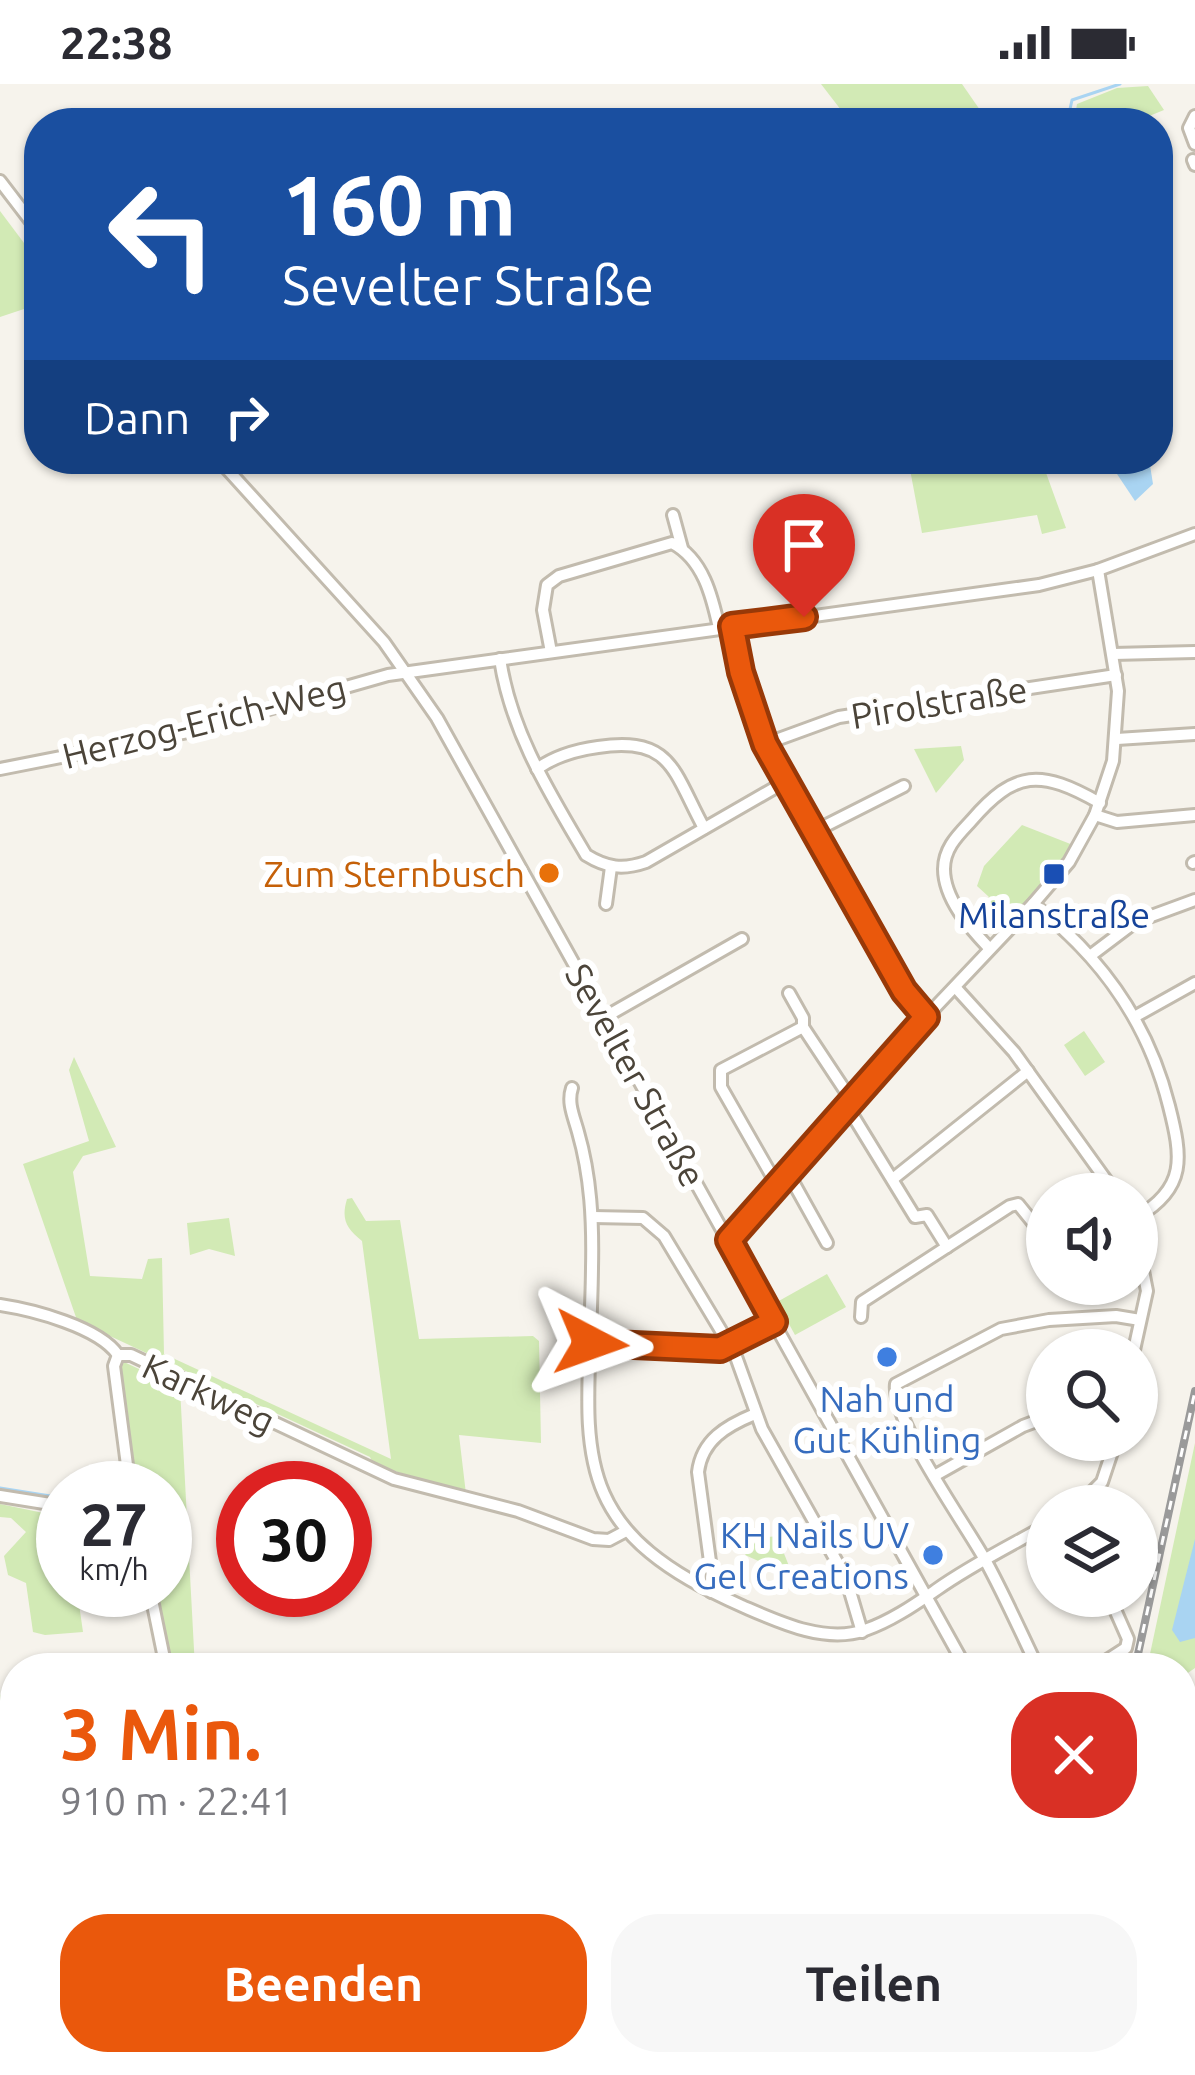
<!DOCTYPE html>
<html lang="de">
<meta charset="utf-8">
<style>
body{margin:0;font-family:Ubuntu,sans-serif;background:#f7f7f7;color:#2b2b33;height:100vh;display:flex;flex-direction:column;font-size:45px;white-space:nowrap}
*{box-sizing:border-box;margin:0}
p{font-size:39px;color:#7c7c81}
.icon{flex:none;width:66px;height:66px;fill:none;stroke:currentColor;stroke-width:2;stroke-linecap:round;stroke-linejoin:round}
.map{position:relative;flex:1;overflow:hidden}
.panel{position:absolute;left:0px;top:1569px;width:1197px;height:423px;display:flex;flex-direction:column;background:#fff;border-radius:48px 48px 0 0;box-shadow:0 3px 9px #0004}
.panel>*{flex:none}
.banner{position:absolute;left:24px;top:24px;width:1149px;height:366px;border-radius:48px;box-shadow:0 3px 9px #0004;background:#1a4fa0;color:#fff;overflow:hidden}
.fabs{position:absolute;left:1026px;top:1089px;display:grid;gap:24px}
.fabs a{display:grid;place-items:center;width:132px;height:132px;border-radius:50%;background:#fff;box-shadow:0 3px 9px #0004;font-size:60px}
.speed{position:absolute;left:36px;top:1377px;display:flex;gap:24px;font-size:60px;font-weight:700;text-align:center}
.speed>*{display:grid;place-content:center;width:156px;height:156px;border-radius:50%;background:#fff;box-shadow:0 3px 9px #0004;line-height:1}
.speed small{font-size:30px;font-weight:400}
.speed .limit{border:18px solid #d22;background:#fff;color:#111}
.pin{position:absolute;display:grid;place-items:center;width:102px;height:102px;color:#fff;margin:-123px -51px;border-radius:50% 50% 50% 0;rotate:-45deg;box-shadow:0 0 12px #0007}
.pin .icon{rotate:45deg}
.me{position:absolute;width:132px;margin:-66px;rotate:94deg;stroke-linejoin:round;filter:drop-shadow(0 0 9px #0008)}
.turn{display:flex;align-items:center;gap:42px;height:252px;padding:0 60px;font-size:54px}
.turn .icon{width:156px;height:156px;stroke-width:2.5}
.turn b{display:block;font-size:84px;line-height:102px}
.then{display:flex;align-items:center;height:114px;padding:0 60px;background:#0003;gap:24px;font-size:45px}
.round{display:grid;place-items:center;flex:none;width:126px;height:126px;border-radius:48px;background:#f7f7f7}
.headline{display:flex;align-items:center;justify-content:space-between;height:204px;padding:0 60px}
h1{font-size:72px;font-weight:700;line-height:90px;color:#ea580c}
.cta{display:flex;gap:24px;margin-top:auto;padding:24px 60px}
.cta a{flex:1;height:138px;border-radius:48px;background:#ea580c;color:#fff;font-size:48px;font-weight:700;line-height:138px;text-align:center}
.cta a+a{background:#f7f7f7;color:#2b2b33}
.status{display:flex;justify-content:space-between;align-items:center;height:84px;padding:0 60px;background:#fff;direction:ltr}
.status svg{height:33px;fill:currentColor}
.map>svg:first-child{display:block}
.green{fill:#d2eab5}
.water{fill:#a9d4f2}
.lines{fill:none;stroke-linecap:round;stroke-linejoin:round}
.stream{stroke:#a9d4f2;stroke-width:3}
.minor-casing{stroke:#c2bbae;stroke-width:16}
.minor{stroke:#fff;stroke-width:10}
.rail-casing{stroke:#9a9a9a;stroke-width:8}
.rail{stroke:#fff;stroke-width:3;stroke-dasharray:9;stroke-linecap:butt}
.route-casing{stroke:#983908;stroke-width:30}
.route{stroke:#ea580c;stroke-width:21}
.food-dot{fill:#e8710a;stroke:#fff;stroke-width:4.5}
.transit-dot{fill:#1a4fb4;stroke:#fff;stroke-width:4.5}
.shop-dot{fill:#3f7fe0;stroke:#fff;stroke-width:4.5}
.labels{text-anchor:middle;dominant-baseline:central;stroke-width:12;stroke-linejoin:round;paint-order:stroke}
.street-label{font-size:36px;fill:#4b4439;stroke:#fff}
.food-label{font-size:36px;fill:#c56008;stroke:#fff;text-anchor:end}
.transit-label{font-size:36px;fill:#164399;stroke:#fff}
.shop-label{font-size:36px;fill:#366cbe;stroke:#fff}
</style>
<div class="status"><b>22:38</b><svg viewBox="0 0 49 12"><path d="M0 12V9h3v3zM5 12V6h3v6zM10 12V3h3v9zM15 12V0h3v12zM26 1h20v11H26zM47 4h2v5h-2z"/></svg></div>
<div class="map">
<svg width="1195" height="1991" viewBox="0 0 1195 1991">
<rect width="100%" height="100%" fill="#f6f3ec"/>
<g class="green">
<polygon points="821,0 962,0 989,39 851,39"/>
<polygon points="1148,2 1164,26 1132,39 1074,39 1077,20 1117,4"/>
<polygon points="0,127 39,179 39,220 0,233"/>
<polygon points="908,375 1041,375 1066,444 1042,450 1037,431 922,449"/>
<polygon points="961,662 964,676 936,709 914,665"/>
<polygon points="1022,741 1073,761 1030,815 1006,837 986,818 989,813 977,802 984,782"/>
<polygon points="1084,947 1105,978 1085,992 1064,961"/>
<path d="M74 973 116 1063 83 1072 73 1088 90 1192 142 1195 148 1175 162 1174 164 1270 391 1375 362 1157C346 1144 341 1135 347 1115L352 1114 366 1137 400 1136 419 1255 533 1252 539 1257 541 1359 459 1351 466 1410 373 1380 370 1373 112 1253 79 1242 23 1080 89 1057 69 986Z"/>
<polygon points="229,1134 235,1172 209,1165 190,1171 187,1139"/>
<polygon points="827,1190 846,1223 795,1251 777,1218"/>
<polygon points="124,1278 180,1304 195,1584 171,1584 155,1506 165,1506 165,1404 136,1404 120,1285"/>
<polygon points="1195,1359 1195,1584 1182,1593 1182,1584 1147,1584"/>
<polygon points="0,1420 63,1433 63,1506 77,1506 83,1548 45,1551 33,1548 26,1499 8,1491 4,1472 26,1448 11,1434 0,1433"/>
<polygon points="777,1452 789,1482 787,1490 745,1471 759,1454"/>
<polygon points="15,1605 15,1811 0,1816 0,1611"/>
<polygon points="829,1977 943,1977 947,1991 824,1991 820,1981"/>
</g>
<g class="water">
<polygon points="1107,375 1149,375 1153,400 1135,417"/>
<polygon points="1195,1455 1195,1554 1180,1558 1172,1546"/>
</g>
<g class="lines">
<g class="stream">
<polyline points="1067,39 1072,16 1120,0"/>
<polyline points="0,1404 63,1414"/>
<polyline points="1044,1991 1047,1977"/>
</g>
<g class="minor-casing">
<g id="minor">
<polyline points="1195,32 1189,44 1195,60"/>
<polyline points="1193,76 1195,81"/>
<polyline points="0,97 39,148"/>
<polyline points="218,375 384,558 437,634 966,1584"/>
<polyline points="673,431 682,464"/>
<polyline points="732,542 741,588 765,660 904,907 926,933"/>
<path d="M551 568 543 526 547 501 559 492 672 459C703 475 712 512 719 544"/>
<polyline points="1113,570 1195,568"/>
<path d="M500 575C511 648 549 708 586 771 607 784 623 786 646 778L785 698"/>
<polyline points="1117,655 1195,650"/>
<polyline points="765,660 839,633 1116,591"/>
<polyline points="0,685 188,648 388,591 1039,501 1098,486 1195,450"/>
<path d="M537 685C555 672 576 666 598 663 672 652 673 687 704 744"/>
<polyline points="1095,731 1117,738 1195,731"/>
<polyline points="813,748 904,702"/>
<polyline points="1193,779 1195,778"/>
<polyline points="606,820 611,783"/>
<path d="M1033 820C1102 873 1148 938 1169 1022 1182 1073 1187 1104 1137 1133"/>
<path d="M989 864C970 844 944 815 944 785 944 764 958 751 971 737 1015 686 1040 685 1100 719"/>
<polyline points="1090,872 1135,838 1195,816"/>
<polyline points="955,903 1014,968 1116,1110"/>
<polyline points="789,909 803,934 803,943"/>
<polyline points="1136,932 1195,899"/>
<polyline points="605,933 742,855"/>
<path d="M572 1004C567 1019 574 1033 578 1048 591 1093 593 1138 592 1184 590 1359 555 1440 742 1522 779 1538 825 1560 865 1546 891 1537 914 1521 936 1506 971 1481 1010 1462 1047 1441"/>
<polyline points="847,1022 915,1133 927,1131 947,1163"/>
<polyline points="788,1089 827,1159"/>
<polyline points="894,1094 1028,987"/>
<polyline points="777,1101 721,1003 721,986 803,943 852,1017"/>
<polyline points="593,1133 643,1134 664,1152 735,1270 762,1345 846,1494 862,1548"/>
<polyline points="729,1157 926,933 1033,820 1069,778 1095,731 1113,677 1118,607 1098,486"/>
<path d="M0 1221C33 1226 99 1243 118 1271H131L394 1395 518 1427 593 1455 609 1456 626 1447"/>
<polyline points="861,1233 862,1218 1010,1122 1018,1120 1039,1146 1047,1145"/>
<polyline points="591,1259 720,1265 774,1238"/>
<polyline points="1134,1266 1147,1207 1137,1156"/>
<polyline points="118,1271 114,1282 130,1404"/>
<polyline points="934,1392 1023,1342 1047,1333"/>
<polyline points="0,1412 63,1422"/>
<polyline points="1078,1422 1102,1398 1116,1356"/>
<polyline points="150,1506 166,1584"/>
<path d="M711 1508 713 1500 698 1388C702 1356 726 1342 755 1330"/>
<path d="M1038 1584C1020 1547 1004 1510 984 1474 964 1438 891 1337 896 1300L1001 1245 1049 1236 1116 1232 1140 1236"/>
<polyline points="1095,1584 1126,1564 1128,1555 1109,1512"/>
<polyline points="1182,1648 1195,1635"/>
<polyline points="1182,1657 1195,1676"/>
<polyline points="1182,1734 1195,1724"/>
<polyline points="1182,1869 1195,1863"/>
<polyline points="203,1977 203,1991"/>
<polyline points="1118,1977 1122,1991"/>
</g>
</g>
<use href="#minor" class="minor"/>
<g class="rail-casing">
<g id="rail">
<polyline points="1135,1584 1195,1307"/>
<polyline points="1048,1991 1051,1977"/>
</g>
</g>
<use href="#rail" class="rail"/>
</g>
<g class="lines">
<g class="route-casing">
<polyline id="route" points="591,1259 720,1265 774,1238 729,1156 926,933 904,907 765,660 741,588 732,542 804,533"/>
</g>
<use href="#route" class="route"/>
</g>
<circle class="food-dot" cx="549" cy="789" r="12"/>
<rect class="transit-dot" x="1042" y="778" width="24" height="24" rx="6"/>
<g class="shop-dot">
<circle cx="887" cy="1273" r="12"/>
<circle cx="933" cy="1471" r="12"/>
</g>
<g class="labels">
<g class="street-label">
<text transform="translate(939 618) rotate(-9)">Pirolstraße</text>
<text transform="translate(204 637) rotate(-14)">Herzog-Erich-Weg</text>
<text transform="translate(636 991) rotate(61)">Sevelter Straße</text>
<text transform="translate(209 1309) rotate(25)">Karkweg</text>
</g>
<g class="food-label">
<text x="525" y="789">Zum Sternbusch</text>
</g>
<g class="transit-label">
<text x="1054" y="830">Milanstraße</text>
</g>
<g class="shop-label">
<text x="887" y="1314">Nah und<tspan x="887" dy="41">Gut Kühling</tspan></text>
<text x="909" y="1450" text-anchor="end">KH Nails UV<tspan x="909" dy="41">Gel Creations</tspan></text>
</g>
</g>
</svg>
<div class="fabs">
<a><svg class="icon" aria-label="sound" viewBox="0 0 24 24"><path d="M4 9h4l5-4v14l-5-4H4zM17 9q2 3 0 6"/></svg></a>
<a><svg class="icon" aria-label="search" viewBox="0 0 24 24"><circle cx="10" cy="10" r="6"/><path d="M15 15l6 6"/></svg></a>
<a><svg class="icon" aria-label="layers" viewBox="0 0 24 24"><path d="M12 4l9 5-9 5-9-5zM3 14l9 5 9-5"/></svg></a>
</div>
<div class="speed"><div>27<small>km/h</small></div><div class="limit">30</div></div>
<div class="pin" style="left:804px;top:533px;background:#d93025"><svg class="icon" aria-label="arrive" viewBox="0 0 24 24"><path d="M6 21V4h12l-3 4 3 4H6"/></svg></div>
<svg class="me" style="left:591px;top:1259px" viewBox="-20 -20 40 40"><path d="M0-17L14 15 0 8-14 15z" fill="#ea580c" stroke="#fff" stroke-width="4"/></svg>
<div class="banner">
<div class="turn"><svg class="icon" aria-label="left" viewBox="0 0 24 24"><path d="M17 20v-9H6M10 6l-5 5 5 5"/></svg><div><b>160 m</b>Sevelter Straße</div></div>
<div class="then">Dann<svg class="icon" aria-label="right" viewBox="0 0 24 24"><path d="M7 20v-9h11M14 6l5 5-5 5"/></svg></div>
</div>
<section class="panel">
<div class="headline"><div><h1>3 Min.</h1><p>910 m · 22:41</p></div><a class="round" style="background:#d93025;color:#fff"><svg class="icon" aria-label="close" viewBox="0 0 24 24"><path d="M6 6l12 12M18 6L6 18"/></svg></a></div>
<div class="cta"><a>Beenden</a><a>Teilen</a></div>
</section>
</div>
